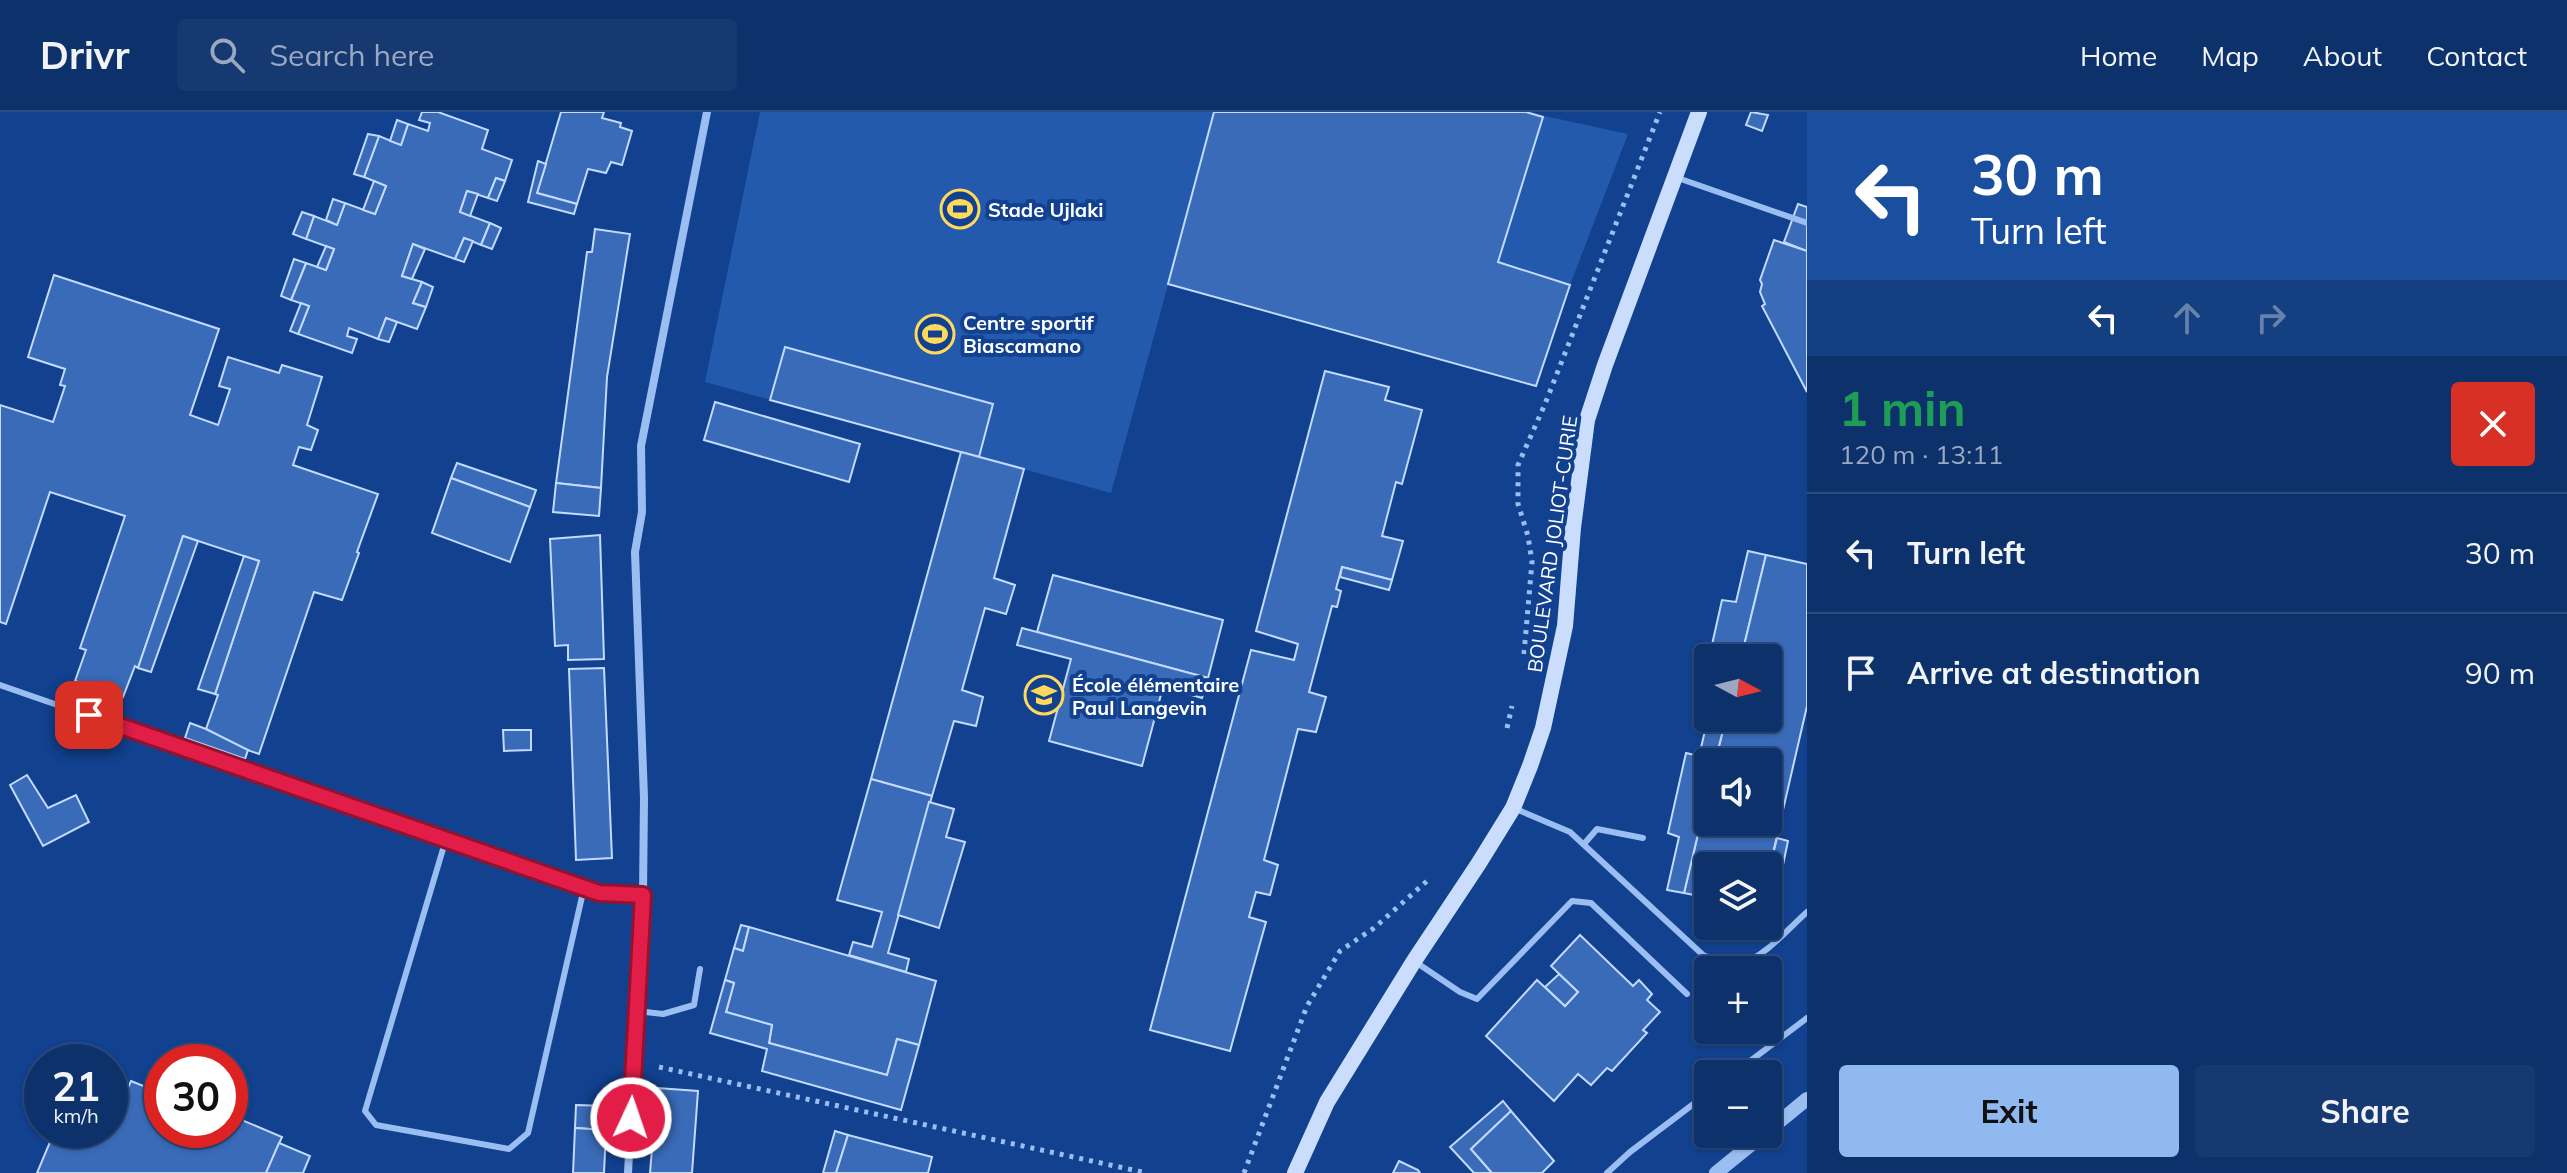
<!DOCTYPE html>
<meta charset="utf-8">
<style>
body{margin:0;font-family:Mulish,sans-serif;background:#163971;color:#f1f3f6;height:100vh;display:flex;flex-direction:column;font-size:30px;white-space:nowrap}
*{box-sizing:border-box;margin:0}
p{font-size:26px;color:#9aa9c1}
.icon{flex:none;width:44px;height:44px;fill:none;stroke:currentColor;stroke-width:2;stroke-linecap:round;stroke-linejoin:round}
.map{position:relative;flex:1;overflow:hidden}
.details{display:flex;flex-direction:column;background:#0d316b;width:760px}
.details>*{flex:none}
.banner{background:#1a4fa0;color:#fff;overflow:hidden}
.needle{width:52px;rotate:97deg}
.fabs{position:absolute;left:1694px;top:532px;display:grid;gap:16px}
.fabs a{display:grid;place-items:center;width:88px;height:88px;border-radius:8px;background:#0d316b;box-shadow:0 2px 6px #0004,0 0 0 2px #2d4c7e;font-size:40px}
.speed{position:absolute;left:24px;top:932px;display:flex;gap:16px;font-size:40px;font-weight:700;text-align:center}
.speed>*{display:grid;place-content:center;width:104px;height:104px;border-radius:50%;background:#0d316b;box-shadow:0 2px 6px #0004,0 0 0 2px #2d4c7e;line-height:1}
.speed small{font-size:20px;font-weight:400}
.speed .limit{border:12px solid #d22;background:#fff;color:#111}
.pin{position:absolute;display:grid;place-items:center;width:68px;height:68px;color:#fff;margin:-34px;border-radius:16px;box-shadow:0 4px 12px #0006}
.me{position:absolute;width:88px;margin:-44px;rotate:3deg;stroke-linejoin:round;filter:drop-shadow(0 0 6px #0008)}
.turn{display:flex;align-items:center;gap:28px;height:168px;padding:0 32px;font-size:36px}
.turn .icon{width:104px;height:104px;stroke-width:2.5}
.turn b{display:block;font-size:56px;line-height:68px}
.lanes{display:flex;align-items:center;height:76px;padding:0 32px;background:#0003;justify-content:center;gap:40px;direction:ltr}
.lanes .off{opacity:.35}
.round{display:grid;place-items:center;flex:none;width:84px;height:84px;border-radius:8px;background:#163971}
.overview{display:flex;align-items:center;justify-content:space-between;height:136px;padding:0 32px}
h1{font-size:48px;font-weight:700;line-height:60px;color:#1e9e55}
.action{display:flex;gap:16px;margin-top:auto;padding:16px 32px}
.action a{flex:1;height:92px;border-radius:8px;background:#90b9f0;color:#111;font-size:32px;font-weight:700;line-height:92px;text-align:center}
.action a+a{background:#163971;color:#f1f3f6}
ul{padding:0;list-style:none}
li{display:flex;align-items:center;gap:24px;height:120px;padding:0 32px;border-top:2px solid #2d4c7e}
li div{flex:1}
li b{display:block;font-size:30px}
li em{font-style:normal}
header{display:flex;align-items:center;gap:48px;box-sizing:border-box;height:112px;padding:0 40px;background:#0d316b;border-bottom:2px solid #2d4c7e}
header strong{font-size:38px}
nav{display:flex;gap:44px;margin-inline-start:auto;font-size:28px}
.search{width:560px;height:72px;background:#163971;display:flex;align-items:center;gap:20px;box-sizing:border-box;padding:0 28px;border-radius:8px;color:#9aa9c1;font-size:30px}
main{display:flex;flex:1;min-height:0}
.map>svg:first-child{display:block}
.green{fill:#235aae}
.building{fill:#3a6bb9;stroke:#c2dafd;stroke-width:2}
.lines{fill:none;stroke-linecap:round;stroke-linejoin:round}
.path{stroke:#9bbef2;stroke-width:5;stroke-dasharray:4 6;stroke-linecap:butt}
.service{stroke:#9bbef2;stroke-width:6}
.minor{stroke:#9bbef2;stroke-width:8}
.tertiary{stroke:#9bbef2;stroke-width:14}
.secondary{stroke:#caddfc;stroke-width:16}
.route-casing{stroke:#92132f;stroke-width:20}
.route{stroke:#e11d48;stroke-width:14}
.labels{text-anchor:middle;dominant-baseline:central;stroke-width:8;stroke-linejoin:round;paint-order:stroke}
.poi-label{font-size:20px;font-weight:bold;fill:#fff;stroke:#11418f;text-anchor:start}
.street-label{font-size:20px;fill:#fff;stroke:#11418f}
</style>
<header>
<strong>Drivr</strong>
<div class="search"><svg class="icon" aria-label="search" viewBox="0 0 24 24"><circle cx="10" cy="10" r="6"/><path d="M15 15l6 6"/></svg>Search here</div>
<nav><a>Home</a><a>Map</a><a>About</a><a>Contact</a></nav>
</header>
<main>
<div class="map">
<svg width="1807" height="1061" viewBox="0 0 1807 1061">
<rect width="100%" height="100%" fill="#11418f"/>
<polygon class="green" points="760,0 1526,0 1628,22 1570,173 1536,274 1168,173 1111,381 705,270"/>
<g class="building">
<polygon points="422,0 438,0 488,18 482,37 512,48 505,69 496,66 488,86 467,79 460,100 490,111 481,133 464,126 455,147 413,132 402,164 422,170 413,191 426,195 417,217 386,206 378,227 349,216 347,224 357,227 352,241 298,222 309,194 291,188 306,151 326,158 334,137 306,127 314,104 337,113 345,91 375,102 386,74 364,65 379,24 401,33 408,12 428,19 430,11 419,8"/>
<polygon points="561,0 604,0 602,6 621,11 620,15 632,19 622,53 611,50 606,61 588,57 577,92 537,81"/>
<polygon points="1214,0 1526,0 1543,5 1498,150 1570,173 1536,274 1168,172"/>
<polygon points="1751,0 1768,3 1762,19 1746,13"/>
<polygon points="397,8 408,12 401,33 390,29"/>
<polygon points="368,22 379,24 364,65 354,62"/>
<polygon points="538,49 546,52 537,81 577,92 574,102 528,90"/>
<polygon points="496,66 505,69 497,89 488,86"/>
<polygon points="374,69 386,74 375,102 363,98"/>
<polygon points="467,79 478,82 470,104 460,100"/>
<polygon points="333,87 345,91 337,113 326,108"/>
<polygon points="1798,92 1807,95 1807,139 1784,130"/>
<polygon points="302,100 314,104 306,127 293,122"/>
<polygon points="490,111 501,116 492,137 481,133"/>
<polygon points="595,117 630,122 607,265 601,376 556,371 587,140 592,140"/>
<polygon points="464,126 473,129 464,150 455,147"/>
<polygon points="1774,128 1807,139 1807,280 1762,194 1765,192 1760,180 1762,172 1760,168"/>
<polygon points="413,132 425,137 412,167 402,164"/>
<polygon points="326,134 334,137 326,158 317,155"/>
<polygon points="294,147 306,151 291,188 281,184"/>
<polygon points="54,163 219,217 190,303 218,313 230,277 219,274 228,245 279,261 282,253 322,265 307,313 318,318 311,338 299,335 293,353 378,382 357,440 359,441 342,488 314,480 259,642 239,635 206,617 218,583 215,582 259,449 183,424 138,556 135,554 123,585 75,569 86,538 80,536 125,404 50,380 6,512 0,510 0,293 53,310 65,274 60,273 65,257 28,245"/>
<polygon points="422,170 433,175 426,195 413,191"/>
<polygon points="301,191 309,194 298,222 290,219"/>
<polygon points="386,206 397,210 389,230 378,227"/>
<polygon points="785,235 993,292 979,345 770,288"/>
<polygon points="1325,259 1389,275 1385,288 1422,298 1402,372 1396,370 1382,424 1403,429 1392,468 1342,455 1336,477 1341,479 1337,495 1332,494 1309,580 1326,585 1316,620 1298,617 1264,748 1278,753 1270,783 1256,780 1249,805 1266,810 1230,939 1150,918 1251,538 1294,548 1298,532 1256,519"/>
<polygon points="715,290 860,332 849,370 704,328"/>
<polygon points="961,340 1024,357 994,466 1015,473 1006,502 985,496 962,578 983,585 976,614 954,609 932,684 871,667"/>
<polygon points="457,351 536,378 530,395 451,366"/>
<polygon points="451,366 530,395 510,450 432,421"/>
<polygon points="556,371 601,376 599,404 553,400"/>
<polygon points="600,423 604,547 568,548 568,533 555,534 550,427"/>
<polygon points="183,424 198,429 151,560 138,556"/>
<polygon points="1748,439 1766,443 1741,546 1709,546 1722,488 1736,490"/>
<polygon points="1766,443 1807,452 1807,594 1768,763 1768,754 1708,754 1708,786 1684,781 1708,680 1708,710 1768,710 1768,650 1715,650 1726,606 1768,606 1768,546 1741,546"/>
<polygon points="244,444 259,449 215,582 198,577"/>
<polygon points="1342,455 1392,468 1389,478 1340,465"/>
<polygon points="1053,463 1223,508 1208,566 1037,520"/>
<polygon points="1022,516 1208,566 1202,586 1163,575 1142,654 1049,629 1071,547 1017,533"/>
<polygon points="604,556 612,746 576,748 569,557"/>
<polygon points="1708,606 1726,606 1715,650 1708,650 1708,680 1684,781 1667,778 1679,725 1668,721 1686,641 1699,644"/>
<polygon points="190,611 206,617 248,638 245,647 185,626"/>
<polygon points="503,618 531,618 531,638 504,639"/>
<polygon points="27,663 48,696 76,683 89,710 43,734 10,673"/>
<polygon points="871,667 932,684 888,841 909,847 906,860 849,843 853,830 872,835 882,800 837,788"/>
<polygon points="929,690 954,697 946,725 965,730 939,816 898,803"/>
<polygon points="1777,726 1788,729 1778,777 1768,774 1768,763"/>
<polygon points="741,813 749,815 743,839 734,836"/>
<polygon points="749,815 936,869 919,933 897,927 887,963 769,931 772,913 726,900 734,871 725,868 734,836 743,839"/>
<polygon points="1580,823 1633,874 1639,868 1652,882 1647,888 1660,900 1643,918 1647,921 1612,959 1607,956 1591,973 1578,962 1554,989 1486,924 1537,868 1565,894 1578,880 1551,854"/>
<polygon points="1559,862 1578,880 1565,894 1545,875"/>
<polygon points="725,868 734,871 726,900 772,913 769,931 887,963 897,927 919,933 901,998 762,959 767,937 710,921"/>
<polygon points="131,969 158,980 160,974 162,975 162,1018 230,1018 230,1003 282,1025 266,1061 37,1061 55,1018 110,1018 110,971 127,978"/>
<polygon points="657,976 698,979 692,1061 650,1061"/>
<polygon points="1503,989 1511,999 1471,1037 1492,1061 1474,1061 1450,1035"/>
<polygon points="576,993 608,994 606,1018 575,1016"/>
<polygon points="1511,999 1554,1049 1542,1061 1492,1061 1471,1037"/>
<polygon points="575,1016 606,1018 604,1061 573,1061"/>
<polygon points="835,1019 848,1023 836,1061 823,1061"/>
<polygon points="848,1023 932,1045 928,1061 836,1061"/>
<polygon points="279,1031 310,1044 303,1061 266,1061"/>
<polygon points="1399,1049 1418,1058 1420,1061 1393,1061"/>
</g>
<g class="lines">
<g class="path">
<polyline points="1524,542 1532,450 1528,424 1518,392 1518,353 1545,292 1660,0"/>
<polyline points="1507,616 1512,594"/>
<polyline points="659,955 1147,1061"/>
<polyline points="1244,1061 1307,894 1340,839 1374,816 1427,769"/>
</g>
<g class="service">
<polyline points="1675,65 1807,111"/>
<polyline points="0,573 599,781 643,783"/>
<path d="M1516 697 1570 720 1703 843C1715 847 1728 854 1741 851 1763 847 1790 815 1807 800"/>
<polyline points="446,727 365,999 376,1013 509,1037 528,1021 584,776"/>
<polyline points="1584,732 1597,717 1643,726"/>
<polyline points="1417,851 1460,880 1477,887 1572,789 1591,791 1687,882"/>
<polyline points="637,899 663,902 694,893 700,857"/>
<polyline points="1733,962 1807,906"/>
<polyline points="1607,1061 1630,1040 1708,981"/>
</g>
<polyline class="minor" points="628,1061 643,783 644,686 635,440 642,400 641,334 707,0"/>
<g class="tertiary">
<polyline points="1768,1019 1807,987"/>
<polyline points="1716,1061 1764,1022"/>
</g>
<polyline class="secondary" points="1295,1061 1327,990 1414,849 1479,751 1513,696 1530,654 1543,616 1565,514 1573,416 1587,308 1605,253 1699,0"/>
</g>
<g class="lines">
<g class="route-casing">
<polyline id="route" points="89,603 599,781 643,783 631,1006"/>
</g>
<use href="#route" class="route"/>
</g>
<defs>
<g id="stadium-ring" transform="scale(2)"><circle r="9.5" fill="#11418f" stroke="#ffd95c" stroke-width="1.5"/><path d="M0-5a6.5 5 0 1 0 0 10a6.5 5 0 1 0 0-10ZM-3.5-1.8h7v3.6h-7Z" fill="#ffd95c"/></g>
<g id="school-ring" transform="scale(2)"><circle r="9.5" fill="#11418f" stroke="#ffd95c" stroke-width="1.5"/><path d="M0-5L7-2L0 1L-7-2ZM-4 1L0 2.5L4 1V4Q0 6-4 4Z" fill="#ffd95c"/></g>
</defs>
<g fill-rule="evenodd">
<use href="#stadium-ring" x="960" y="97"/>
<use href="#stadium-ring" x="935" y="222"/>
<use href="#school-ring" x="1044" y="583"/>
</g>
<g class="labels">
<g class="poi-label">
<text x="988" y="97">Stade Ujlaki</text>
<text x="963" y="210">Centre sportif<tspan x="963" dy="23">Biascamano</tspan></text>
<text x="1072" y="572">École élémentaire<tspan x="1072" dy="23">Paul Langevin</tspan></text>
</g>
<g class="street-label">
<text transform="translate(1552 432) rotate(-82)">BOULEVARD JOLIOT-CURIE</text>
</g>
</g>
</svg>
<div class="fabs">
<a><svg class="needle" viewBox="-14 -14 28 28"><path d="M0-13l5 13h-10z" fill="#e53935"/><path d="M0 13l5-13h-10z" fill="#9aa9c1"/></svg></a>
<a><svg class="icon" aria-label="sound" viewBox="0 0 24 24"><path d="M4 9h4l5-4v14l-5-4H4zM17 9q2 3 0 6"/></svg></a>
<a><svg class="icon" aria-label="layers" viewBox="0 0 24 24"><path d="M12 4l9 5-9 5-9-5zM3 14l9 5 9-5"/></svg></a>
<a>+</a>
<a>−</a>
</div>
<div class="speed"><div>21<small>km/h</small></div><div class="limit">30</div></div>
<div class="pin" style="left:89px;top:603px;background:#d93025"><svg class="icon" aria-label="arrive" viewBox="0 0 24 24"><path d="M6 21V4h12l-3 4 3 4H6"/></svg></div>
<svg class="me" style="left:631px;top:1006px" viewBox="-20 -20 40 40"><circle r="17" fill="#e11d48" stroke="#fff" stroke-width="3"/><path d="M0-11L8 9 0 5-8 9z" fill="#fff"/></svg>
</div>
<section class="details">
<div class="banner">
<div class="turn"><svg class="icon" aria-label="left" viewBox="0 0 24 24"><path d="M17 20v-9H6M10 6l-5 5 5 5"/></svg><div><b>30 m</b>Turn left</div></div>
<div class="lanes"><svg class="icon" aria-label="left" viewBox="0 0 24 24"><path d="M17 20v-9H6M10 6l-5 5 5 5"/></svg><svg class="icon off" aria-label="ahead" viewBox="0 0 24 24"><path d="M12 20V5M6 11l6-6 6 6"/></svg><svg class="icon off" aria-label="right" viewBox="0 0 24 24"><path d="M7 20v-9h11M14 6l5 5-5 5"/></svg></div>
</div>
<div class="overview"><div><h1>1 min</h1><p>120 m · 13:11</p></div><a class="round" style="background:#d93025;color:#fff"><svg class="icon" aria-label="close" viewBox="0 0 24 24"><path d="M6 6l12 12M18 6L6 18"/></svg></a></div>
<ul>
<li><svg class="icon" aria-label="left" viewBox="0 0 24 24"><path d="M17 20v-9H6M10 6l-5 5 5 5"/></svg><div><b>Turn left</b></div><em>30 m</em></li>
<li><svg class="icon" aria-label="arrive" viewBox="0 0 24 24"><path d="M6 21V4h12l-3 4 3 4H6"/></svg><div><b>Arrive at destination</b></div><em>90 m</em></li>
</ul>
<div class="action"><a>Exit</a><a>Share</a></div>
</section>
</main>
